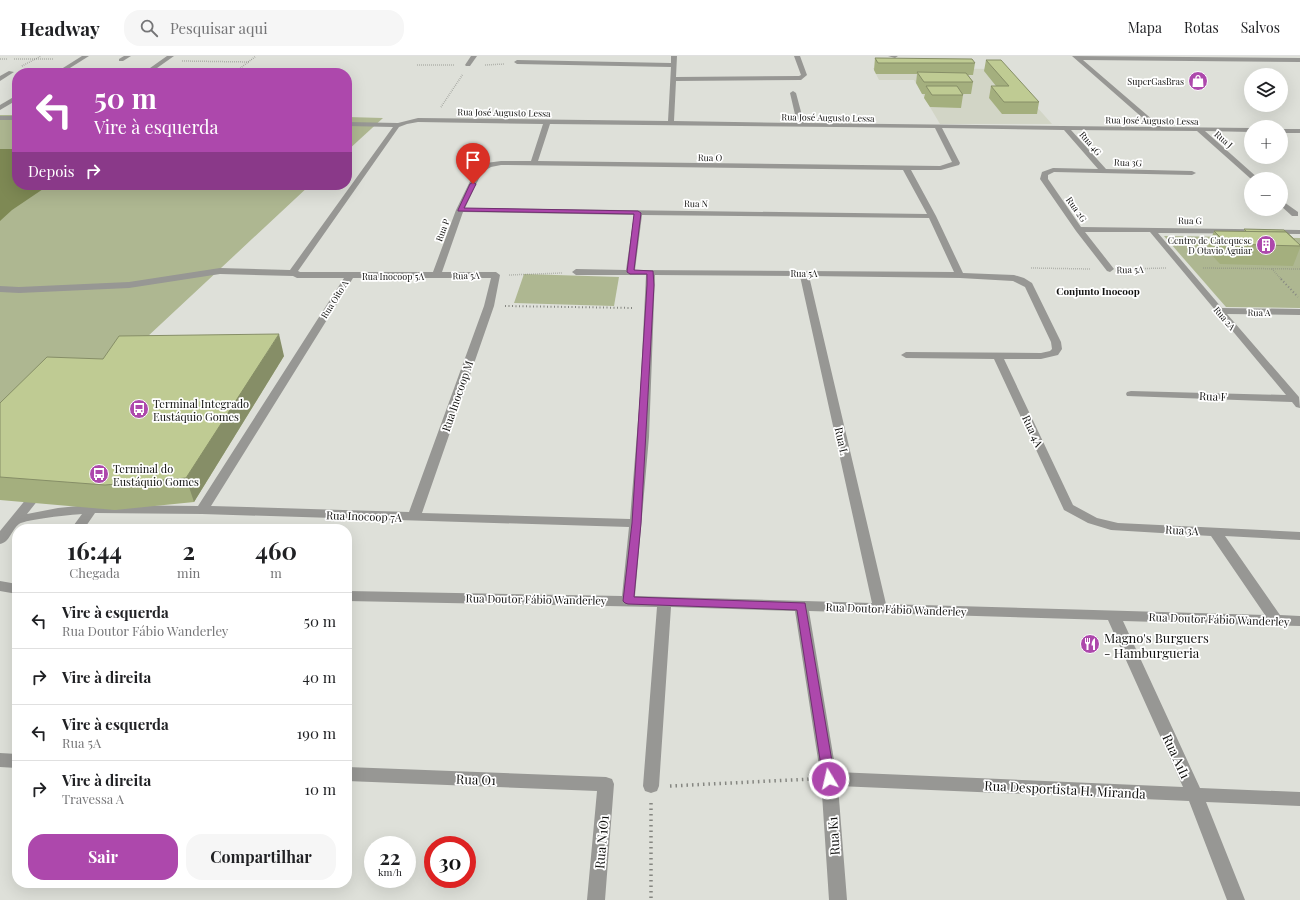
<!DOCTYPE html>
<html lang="pt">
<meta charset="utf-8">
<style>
body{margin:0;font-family:"Playfair Display",serif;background:#f6f6f6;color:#202124;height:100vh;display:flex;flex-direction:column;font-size:15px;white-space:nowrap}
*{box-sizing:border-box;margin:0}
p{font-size:13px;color:#757577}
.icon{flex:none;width:22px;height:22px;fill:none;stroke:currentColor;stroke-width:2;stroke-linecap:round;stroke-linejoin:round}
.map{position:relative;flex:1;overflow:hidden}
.side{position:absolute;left:12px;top:468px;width:340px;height:364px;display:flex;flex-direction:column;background:#fff;border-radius:16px;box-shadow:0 4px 16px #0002}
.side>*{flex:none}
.top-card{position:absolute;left:12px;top:12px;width:340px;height:122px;border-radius:16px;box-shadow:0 4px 16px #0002;background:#ad48ac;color:#fff;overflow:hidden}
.controls{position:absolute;left:1244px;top:12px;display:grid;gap:8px}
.controls a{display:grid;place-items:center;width:44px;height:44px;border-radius:50%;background:#fff;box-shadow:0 4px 16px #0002;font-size:20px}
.speed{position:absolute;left:364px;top:780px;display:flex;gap:8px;font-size:20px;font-weight:700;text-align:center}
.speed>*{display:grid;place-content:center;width:52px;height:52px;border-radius:50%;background:#fff;box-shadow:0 4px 16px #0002;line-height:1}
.speed small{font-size:10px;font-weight:400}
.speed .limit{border:6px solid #d22;background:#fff;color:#111}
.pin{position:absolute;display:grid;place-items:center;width:34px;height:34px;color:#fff;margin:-41px -17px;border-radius:50% 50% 50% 0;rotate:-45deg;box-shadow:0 0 4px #0007}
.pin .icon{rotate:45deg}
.me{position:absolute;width:44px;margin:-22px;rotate:351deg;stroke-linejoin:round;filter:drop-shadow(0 0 3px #0008)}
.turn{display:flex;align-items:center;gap:14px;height:84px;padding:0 16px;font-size:18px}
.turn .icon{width:52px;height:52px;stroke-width:2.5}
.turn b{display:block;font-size:28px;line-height:34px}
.then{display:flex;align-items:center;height:38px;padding:0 16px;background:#0003;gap:8px;font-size:15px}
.eta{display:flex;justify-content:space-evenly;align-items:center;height:68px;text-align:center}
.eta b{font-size:24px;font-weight:700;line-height:28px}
.action{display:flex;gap:8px;margin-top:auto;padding:8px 16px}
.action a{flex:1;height:46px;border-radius:16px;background:#ad48ac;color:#fff;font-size:16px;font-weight:700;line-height:46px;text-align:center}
.action a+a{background:#f6f6f6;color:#202124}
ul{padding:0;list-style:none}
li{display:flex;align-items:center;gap:12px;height:56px;padding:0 16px;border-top:1px solid #e0e0e0}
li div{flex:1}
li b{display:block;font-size:15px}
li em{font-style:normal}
header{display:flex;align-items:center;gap:24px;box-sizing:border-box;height:56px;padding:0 20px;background:#fff;border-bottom:1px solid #e0e0e0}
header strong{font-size:19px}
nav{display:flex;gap:22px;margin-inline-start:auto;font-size:14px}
.search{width:280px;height:36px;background:#f6f6f6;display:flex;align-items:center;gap:10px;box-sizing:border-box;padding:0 14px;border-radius:16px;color:#757577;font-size:15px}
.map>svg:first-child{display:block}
.built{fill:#d2d5c6}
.green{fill:#aeb791}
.water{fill:#7e8954}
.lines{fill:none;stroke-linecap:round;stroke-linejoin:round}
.path-far2{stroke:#858681;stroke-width:1.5;stroke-dasharray:0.5 1.5;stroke-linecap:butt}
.path-far1{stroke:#858681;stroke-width:2;stroke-dasharray:1 2.5;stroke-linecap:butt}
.path{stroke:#858681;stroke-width:3.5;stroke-dasharray:1.5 4;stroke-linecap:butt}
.minor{fill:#979794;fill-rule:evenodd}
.wall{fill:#a4af7e}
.shaded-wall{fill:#868e67}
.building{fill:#bfcb93;stroke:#868e67}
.route{fill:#ad48ac;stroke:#702f70}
.labels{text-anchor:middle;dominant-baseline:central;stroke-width:3.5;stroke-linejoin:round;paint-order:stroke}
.far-poi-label{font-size:9px;fill:#11110f;stroke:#fff;text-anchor:end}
.far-street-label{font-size:9px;fill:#11110f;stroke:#fff}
.far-neighbourhood-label{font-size:10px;font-weight:bold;fill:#11110f;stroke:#fff}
.street-label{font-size:11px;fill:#11110f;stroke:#fff}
.poi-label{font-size:11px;fill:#11110f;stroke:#fff;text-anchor:start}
.near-poi-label{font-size:13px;fill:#11110f;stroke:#fff;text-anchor:start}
.near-street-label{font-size:13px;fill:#11110f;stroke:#fff}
</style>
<header>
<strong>Headway</strong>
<div class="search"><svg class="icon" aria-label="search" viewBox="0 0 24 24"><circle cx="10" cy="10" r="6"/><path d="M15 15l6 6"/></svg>Pesquisar aqui</div>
<nav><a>Mapa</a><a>Rotas</a><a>Salvos</a></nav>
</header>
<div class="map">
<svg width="1300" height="844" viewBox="0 0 1300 844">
<rect width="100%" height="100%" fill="#dee0d9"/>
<polygon class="built" points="873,12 1003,13 1052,68 940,68 914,24 879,24"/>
<g class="green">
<polygon points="0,59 17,59 17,129 310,129 132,295 0,380"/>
<polygon points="347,61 383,62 347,95"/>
<polygon points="1164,180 1300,182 1300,252 1226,251"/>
<polygon points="524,218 619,221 614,250 514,247"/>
</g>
<polygon class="water" points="0,93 17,93 17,129 49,129 12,154 0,165"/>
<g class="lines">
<g class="path-far2">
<polyline points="0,3 7,3"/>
<polyline points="14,3 53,3"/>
<polyline points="182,5 249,6"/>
<polyline points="417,9 454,9"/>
<polyline points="485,9 504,8"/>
<polyline points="22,10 41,0"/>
<polyline points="234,17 256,0"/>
<polyline points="441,51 463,18"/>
<polyline points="1031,212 1090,213"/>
<polyline points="1203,212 1300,213"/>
<polyline points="1125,213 1166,212"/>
<polyline points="1272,213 1282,224"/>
<polyline points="509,219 562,217"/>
</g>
<g class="path-far1">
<polyline points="1281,223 1298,241"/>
<polyline points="505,250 634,252"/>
</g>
<g class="path">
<polyline points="670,730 811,723"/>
<polyline points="651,747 651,844"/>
</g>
<g class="minor">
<polygon points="82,0 89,0 62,17 55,17"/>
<polygon points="124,0 131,0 123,5 119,5 119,3"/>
<polygon points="167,0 174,0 150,17 143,17"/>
<polygon points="471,0 477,0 470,10 466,10 465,9"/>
<path d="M671 0H677L676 21 799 20 801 19 794 0H800L807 19 801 24 676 25 674 65 797 67 790 37 793 35 796 37 804 67 1153 71 1072 0 1300 2V6L1083 4 1161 71 1251 72V76L1205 75 1259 123H1251L1197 75 1071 74 1106 113 1192 115 1196 117 1192 119 1054 116 1048 119V123L1081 171 1300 174V178L1158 177 1222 252 1300 253V259L1227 258 1299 341 1300 352 1296 351 1292 346 1127 340 1126 338 1127 336 1131 335 1286 339 1150 176H1085L1114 213 1110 216 1107 215 1076 175 1040 123 1042 116 1053 112 1098 113 1064 74 942 72 960 107 959 109 941 114H911L936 160 963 217 1014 219 1024 222 1032 227 1061 286 1062 293 1058 299 1041 303H1004L1073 449 1097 462 1118 467 1300 476V484L1225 480 1280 559 1300 560V570L1123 565 1200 732 1300 736V750L1206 746 1245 844H1227L1189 745 838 730 847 844H829L821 723 795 555 671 551 659 730 657 735 651 737 645 735 643 730 657 551 347 545V535L622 540 629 471 202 458 95 457 84 473H71L82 458C70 459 27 463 19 468 11 474 10 486 0 488V475L36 431H44L46 434 27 458 58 452 88 449 94 446 100 449 198 450 344 222H297L293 220 220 218 129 232 19 237 0 236V230L19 231 129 226 220 212 290 214 393 71 347 70V66L398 67 418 62 668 65 671 11 517 8 514 6 517 4 671 7ZM418 66 543 68 531 105H501L486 107 476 113 456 154 433 216H300L298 215 399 71 407 68ZM550 68 935 72 952 106 940 110 538 105ZM501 109 903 114 927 158 465 152 482 116 491 111ZM463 156 634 159 626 214 576 213 572 216 576 219H646L640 340 630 463 422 457 494 250 500 219 496 216H442ZM642 159 929 162 954 216 635 214ZM655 219 800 220 872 547 635 540 649 381ZM809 220 960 222 1013 225 1025 231 1051 286 1052 293 1050 295 1041 297 906 296 901 299 906 302 994 303 1064 454 1088 467 1111 474 1211 480 1265 559 886 548ZM353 222H491L484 250 409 456 211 450ZM809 555 1108 564 1183 731 836 716Z"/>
<polygon points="888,0 898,0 895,2"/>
<polygon points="9,15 14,16 0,25 0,20"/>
<polygon points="17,39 17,44 0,54 0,49"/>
<rect x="0" y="60" width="17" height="4"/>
<rect x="1281" y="73" width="19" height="4"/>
<polygon points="1281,144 1298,156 1298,160 1292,160 1281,150"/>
<polygon points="0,525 17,528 17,538 0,535"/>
<polygon points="0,697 17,698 17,712 0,711"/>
<polygon points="347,711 606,721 612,723 614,728 605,844 587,844 597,735 347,725"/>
</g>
</g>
<g class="wall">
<polygon points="875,2 975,7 973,19 968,19 973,26 971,38 962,38 963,39 961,52 930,51 924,42 925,38 922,38 916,27 917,18 876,18 874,14"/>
<polygon points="986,4 1039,46 1037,58 1002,58 989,42 991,30 996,30 984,15"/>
<polygon points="1244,173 1300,189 1300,192 1293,210 1220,208 1207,194 1214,175 1244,175"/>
<polygon points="284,300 194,446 115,454 0,444 0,347 103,303"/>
</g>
<polygon class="shaded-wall" points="279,278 284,300 194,446 186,422"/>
<g class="building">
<polygon points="875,2 972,3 975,7 878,7"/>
<polygon points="986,4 1001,4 1039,46 1004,46 991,30 1009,30"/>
<polygon points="917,16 966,17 973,26 924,26"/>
<polygon points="926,30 957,30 963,39 932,39"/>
<polygon points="1244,173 1284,174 1295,184 1286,176 1247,176"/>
<polygon points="1214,175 1286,176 1300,189 1300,190 1227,188"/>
<polygon points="279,278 186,422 105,429 0,421 0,347 47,301 103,303 119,280"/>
</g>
<polygon class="route" points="473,126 476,128 464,152 638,155 641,157 634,214 653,215 654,229 641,467 634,541 805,547 835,723 834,726 829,728 825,726 823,723 797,554 628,548 625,547 623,545 632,467 647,229 647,218 630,218 627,216 634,158 458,155 458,154 470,128"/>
<defs>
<g id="shop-disc" transform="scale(1)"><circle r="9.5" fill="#ad48ac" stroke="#fff"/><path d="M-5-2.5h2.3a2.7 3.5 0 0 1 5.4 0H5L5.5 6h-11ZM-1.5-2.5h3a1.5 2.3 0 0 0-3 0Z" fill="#fff"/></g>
<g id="building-disc" transform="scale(1)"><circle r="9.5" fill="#ad48ac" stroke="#fff"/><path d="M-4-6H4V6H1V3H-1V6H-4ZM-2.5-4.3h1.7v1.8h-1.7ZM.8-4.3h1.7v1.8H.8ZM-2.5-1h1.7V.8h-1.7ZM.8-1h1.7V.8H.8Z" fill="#fff"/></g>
<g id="bus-disc" transform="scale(1)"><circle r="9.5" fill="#ad48ac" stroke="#fff"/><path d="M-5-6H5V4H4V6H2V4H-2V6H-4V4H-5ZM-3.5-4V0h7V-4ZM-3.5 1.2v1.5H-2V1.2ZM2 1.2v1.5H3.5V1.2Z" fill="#fff"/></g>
<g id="restaurant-disc" transform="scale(1)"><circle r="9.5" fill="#ad48ac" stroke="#fff"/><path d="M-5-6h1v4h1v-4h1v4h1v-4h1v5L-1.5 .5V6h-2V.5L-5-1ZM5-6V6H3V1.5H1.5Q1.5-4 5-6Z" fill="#fff"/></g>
</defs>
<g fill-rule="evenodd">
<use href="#shop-disc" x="1198" y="25"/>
<use href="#building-disc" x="1266" y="189"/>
<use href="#bus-disc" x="139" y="353"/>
<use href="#bus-disc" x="99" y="418"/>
<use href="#restaurant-disc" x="1090" y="588"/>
</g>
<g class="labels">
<g class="far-poi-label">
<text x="1184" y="25">SuperGasBras</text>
<text x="1252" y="184">Centro de Catequese<tspan x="1252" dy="10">D Otavio Aguiar</tspan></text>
</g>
<g class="far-street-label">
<text transform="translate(504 56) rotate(1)">Rua José Augusto Lessa</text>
<text transform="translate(828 61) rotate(1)">Rua José Augusto Lessa</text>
<text transform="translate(1152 64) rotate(1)">Rua José Augusto Lessa</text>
<text transform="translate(1224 83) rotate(41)">Rua J</text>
<text transform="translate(1091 87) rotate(49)">Rua 4G</text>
<text transform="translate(710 101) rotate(1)">Rua O</text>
<text transform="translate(1128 106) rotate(2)">Rua 3G</text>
<text transform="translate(696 147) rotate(1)">Rua N</text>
<text transform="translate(1077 153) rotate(55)">Rua 2G</text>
<text transform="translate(1190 164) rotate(1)">Rua G</text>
<text transform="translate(442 174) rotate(-70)">Rua P</text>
<text transform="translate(1130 213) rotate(-1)">Rua 5A</text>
<text x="804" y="217">Rua 5A</text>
<text transform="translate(466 219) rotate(-1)">Rua 5A</text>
<text x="393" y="220">Rua Inocoop 5A</text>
<text transform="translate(334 243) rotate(-58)">Rua Oito A</text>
<text transform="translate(1259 256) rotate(1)">Rua A</text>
<text transform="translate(1225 262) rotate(49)">Rua 2A</text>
</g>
<g class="far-neighbourhood-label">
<text x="1098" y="235">Conjunto Inocoop</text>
</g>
<g class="street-label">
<text transform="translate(457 340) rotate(-71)">Rua Inocoop M</text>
<text transform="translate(1213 340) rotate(2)">Rua F</text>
<text transform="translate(1033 375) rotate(65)">Rua 4A</text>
<text transform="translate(842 385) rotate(77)">Rua L</text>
<text transform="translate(364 460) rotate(2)">Rua Inocoop 7A</text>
<text transform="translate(1182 474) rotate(3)">Rua 3A</text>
<text transform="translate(536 543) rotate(1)">Rua Doutor Fábio Wanderley</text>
<text transform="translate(896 553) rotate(2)">Rua Doutor Fábio Wanderley</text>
<text transform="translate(1219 563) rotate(2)">Rua Doutor Fábio Wanderley</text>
</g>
<g class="poi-label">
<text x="153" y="347">Terminal Integrado<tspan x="153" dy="13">Eustáquio Gomes</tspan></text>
<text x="113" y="412">Terminal do<tspan x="113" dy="13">Eustáquio Gomes</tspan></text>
</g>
<g class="near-poi-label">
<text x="1104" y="581">Magno's Burguers<tspan x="1104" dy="15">- Hamburgueria</tspan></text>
</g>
<g class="near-street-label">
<text transform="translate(1177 700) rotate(65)">Rua A1I1</text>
<text transform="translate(476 723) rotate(2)">Rua O1</text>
<text transform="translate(1065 733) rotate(3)">Rua Desportista H. Miranda</text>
<text transform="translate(833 780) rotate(-94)">Rua K1</text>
<text transform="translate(601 786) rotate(-85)">Rua N1O1</text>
</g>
</g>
</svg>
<div class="controls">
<a><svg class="icon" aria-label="layers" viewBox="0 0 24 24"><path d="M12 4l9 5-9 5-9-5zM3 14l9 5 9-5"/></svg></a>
<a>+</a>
<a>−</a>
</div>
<div class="speed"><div>22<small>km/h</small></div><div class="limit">30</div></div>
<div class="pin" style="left:473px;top:128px;background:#d93025"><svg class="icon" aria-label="arrive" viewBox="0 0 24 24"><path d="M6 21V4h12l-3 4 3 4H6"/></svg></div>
<svg class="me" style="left:829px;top:723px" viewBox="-20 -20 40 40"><circle r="17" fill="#ad48ac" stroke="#fff" stroke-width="3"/><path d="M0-11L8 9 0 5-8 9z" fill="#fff"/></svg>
<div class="top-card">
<div class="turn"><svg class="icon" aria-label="left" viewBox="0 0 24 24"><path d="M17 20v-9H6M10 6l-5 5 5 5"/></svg><div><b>50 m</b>Vire à esquerda</div></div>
<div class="then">Depois<svg class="icon" aria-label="right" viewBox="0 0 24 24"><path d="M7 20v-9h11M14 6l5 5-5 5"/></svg></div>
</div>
<section class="side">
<div class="eta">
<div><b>16:44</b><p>Chegada</p></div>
<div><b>2</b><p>min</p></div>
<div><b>460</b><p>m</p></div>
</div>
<ul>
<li><svg class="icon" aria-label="left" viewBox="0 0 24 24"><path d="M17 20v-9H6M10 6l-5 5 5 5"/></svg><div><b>Vire à esquerda</b><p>Rua Doutor Fábio Wanderley</p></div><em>50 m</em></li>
<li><svg class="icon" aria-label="right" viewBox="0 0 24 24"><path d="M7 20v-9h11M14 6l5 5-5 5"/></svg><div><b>Vire à direita</b></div><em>40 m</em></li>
<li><svg class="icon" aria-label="left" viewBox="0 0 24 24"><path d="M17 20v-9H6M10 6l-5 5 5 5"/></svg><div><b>Vire à esquerda</b><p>Rua 5A</p></div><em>190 m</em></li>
<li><svg class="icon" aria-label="right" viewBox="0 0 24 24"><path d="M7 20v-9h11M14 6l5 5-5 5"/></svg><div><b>Vire à direita</b><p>Travessa A</p></div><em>10 m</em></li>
</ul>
<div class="action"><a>Sair</a><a>Compartilhar</a></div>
</section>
</div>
